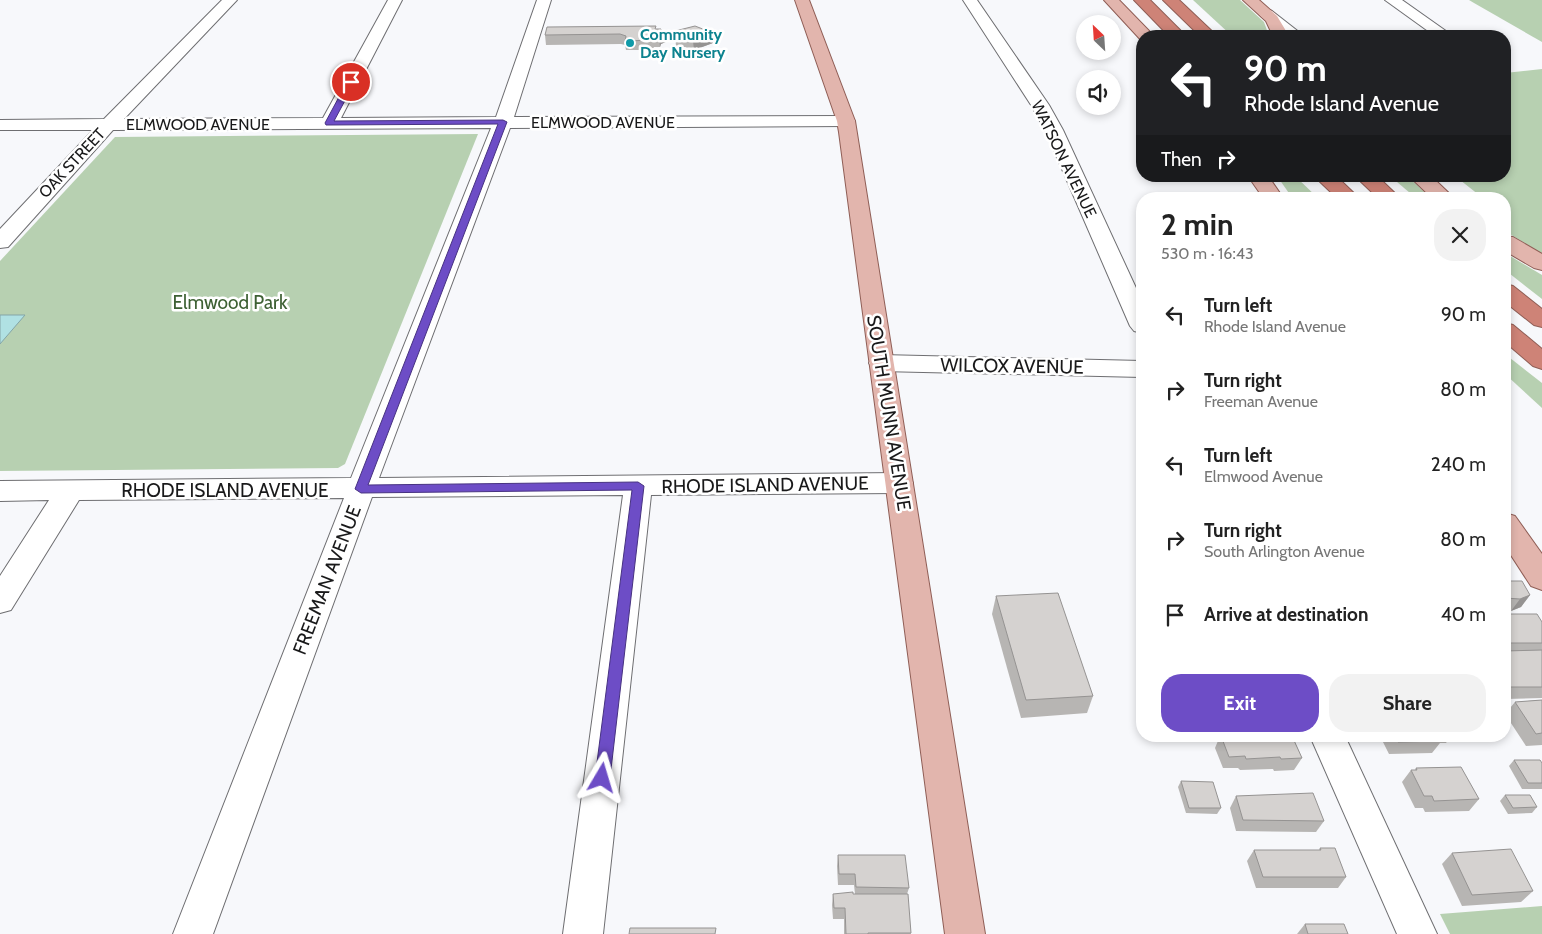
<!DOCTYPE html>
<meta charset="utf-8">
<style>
body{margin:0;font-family:Cabin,sans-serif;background:#f2f2f2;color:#222;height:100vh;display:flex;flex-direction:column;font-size:19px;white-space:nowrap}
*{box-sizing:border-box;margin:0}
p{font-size:16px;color:#767676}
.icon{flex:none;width:28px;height:28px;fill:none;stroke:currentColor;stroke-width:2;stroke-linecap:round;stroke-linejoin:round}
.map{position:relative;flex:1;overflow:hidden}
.drawer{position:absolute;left:1136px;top:192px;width:375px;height:550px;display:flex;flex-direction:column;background:#fff;border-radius:20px;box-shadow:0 2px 8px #0003}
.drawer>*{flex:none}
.hud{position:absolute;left:1136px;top:30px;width:375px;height:152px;border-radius:20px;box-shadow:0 2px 8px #0003;background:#202124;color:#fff;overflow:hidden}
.needle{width:32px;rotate:335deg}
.fabs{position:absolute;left:1076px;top:15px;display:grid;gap:10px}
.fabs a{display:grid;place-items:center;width:45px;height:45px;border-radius:50%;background:#fff;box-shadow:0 2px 8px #0003;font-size:25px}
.pin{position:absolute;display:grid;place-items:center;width:42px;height:42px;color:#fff;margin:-21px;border:2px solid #fff;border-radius:50%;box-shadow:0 1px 5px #0007}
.me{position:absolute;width:55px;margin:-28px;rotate:7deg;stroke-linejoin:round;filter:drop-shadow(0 0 4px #0008)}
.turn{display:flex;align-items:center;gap:18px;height:105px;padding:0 25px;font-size:22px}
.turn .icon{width:65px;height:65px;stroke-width:2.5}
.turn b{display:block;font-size:35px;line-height:42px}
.then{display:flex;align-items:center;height:48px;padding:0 25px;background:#0003;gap:10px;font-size:19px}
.round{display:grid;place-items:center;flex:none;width:52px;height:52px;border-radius:20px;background:#f2f2f2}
.overview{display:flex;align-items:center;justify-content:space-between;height:85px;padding:0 25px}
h1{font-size:30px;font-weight:700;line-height:38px}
.button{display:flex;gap:10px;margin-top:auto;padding:10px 25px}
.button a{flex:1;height:58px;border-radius:20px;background:#6d4dc6;color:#fff;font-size:20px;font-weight:700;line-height:58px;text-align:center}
.button a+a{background:#f2f2f2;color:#222}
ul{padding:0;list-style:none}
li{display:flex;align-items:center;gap:15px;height:75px;padding:0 25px}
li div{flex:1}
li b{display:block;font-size:19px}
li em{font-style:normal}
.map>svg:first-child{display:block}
.green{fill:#b7d0b1}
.water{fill:#b0e1e3;stroke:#83a5a7}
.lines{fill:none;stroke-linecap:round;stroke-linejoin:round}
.minor-casing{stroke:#6e6e71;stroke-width:2}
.major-casing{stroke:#8f5e56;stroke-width:2}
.highway-casing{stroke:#8f5e56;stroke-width:2}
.minor{fill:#fff;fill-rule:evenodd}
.major{fill:#e2b5ad;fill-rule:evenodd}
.highway{fill:#ce8377;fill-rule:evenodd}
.wall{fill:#b7b5b3}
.shaded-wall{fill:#959392}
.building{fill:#d5d2d0;stroke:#959392}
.route{fill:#6d4dc6;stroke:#473281}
.culture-dot{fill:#0f9aa8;stroke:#fff;stroke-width:2}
.labels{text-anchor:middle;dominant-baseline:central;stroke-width:5;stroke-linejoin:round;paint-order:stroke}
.far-culture-label{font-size:16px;font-weight:bold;fill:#0d838f;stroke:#fff;text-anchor:start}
.far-street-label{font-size:16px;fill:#19191a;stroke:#fff}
.park-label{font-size:19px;fill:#3d6033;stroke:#fff}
.street-label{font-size:19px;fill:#19191a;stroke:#fff}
</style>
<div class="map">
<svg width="1542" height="934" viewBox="0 0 1542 934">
<rect width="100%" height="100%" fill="#f7f8fb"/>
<g class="green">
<polygon points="1193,0 1240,0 1264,22 1269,36 1232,36"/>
<polygon points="1469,0 1542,0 1542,42 1474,3"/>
<polygon points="1542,69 1542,254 1505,231 1505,199 1484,199 1455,176 1505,176 1505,73"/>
<polygon points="478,134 345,464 338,468 0,471 0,261 115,137"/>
<polygon points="1277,176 1295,176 1319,199 1293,199"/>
<polygon points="1390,176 1407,176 1432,199 1417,199"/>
<polygon points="1505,253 1542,275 1542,299 1505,270"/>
<polygon points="1505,354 1542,383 1542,408 1505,374"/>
<polygon points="1542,906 1542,934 1450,934 1440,914"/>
</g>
<polygon class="water" points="0,315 25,315 0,344"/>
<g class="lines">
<g class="minor-casing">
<g id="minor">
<polygon points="222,0 237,0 124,119 323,118 388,0 402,0 341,118 496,117 537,0 551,0 514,117 846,116 852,117 855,121 852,125 846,126 510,128 379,478 899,473 909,476 913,483 909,490 899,493 651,495 603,934 563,934 623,495 372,497 213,934 173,934 344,498 79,500 11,610 0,613 0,576 49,500 0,501 0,481 351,478 491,128 113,130 8,247 0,248 0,229 93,130 0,130 0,120 104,119"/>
<polygon points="963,0 977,0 1049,105 1063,130 1142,301 1142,333 1134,331 1130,326 1045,130 1031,105"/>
<polygon points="1385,0 1402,0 1453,36 1435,36"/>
<polygon points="1267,9 1272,11 1304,36 1286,36 1262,17 1259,14 1262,11"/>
<polygon points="881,355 1142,361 1142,377 881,371 872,368 869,363 872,358"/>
<polygon points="1310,736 1345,736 1437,934 1397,934"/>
</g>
</g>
<g class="major-casing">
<g id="major">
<polygon points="795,0 809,0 855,121 985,934 945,934 839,132 837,121"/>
<polygon points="1104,0 1119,0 1154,36 1142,36 1142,40 1140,39"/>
<polygon points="1243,0 1259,0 1277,16 1289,36 1273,36 1266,21"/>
<polygon points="1248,176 1268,176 1284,199 1264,199"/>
<polygon points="1409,176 1431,176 1455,199 1433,199"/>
<polygon points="1505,236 1513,237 1542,254 1542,270 1534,268 1505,251"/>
<polygon points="1505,513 1515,516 1542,554 1542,590 1531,586 1505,546"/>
</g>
</g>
<g class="highway-casing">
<g id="highway">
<polygon points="1134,0 1150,0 1186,36 1169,36"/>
<polygon points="1163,0 1179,0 1217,36 1200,36"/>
<polygon points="1314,176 1336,176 1360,199 1338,199"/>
<polygon points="1355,176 1377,176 1401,199 1379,199"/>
<polygon points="1505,284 1513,286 1542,309 1542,327 1534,325 1505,302"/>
<polygon points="1505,323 1513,325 1542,349 1542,369 1533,366 1505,342"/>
</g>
</g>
<use href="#minor" class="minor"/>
<use href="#major" class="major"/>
<use href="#highway" class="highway"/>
</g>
<g class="wall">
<polygon points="661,29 661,32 668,41 661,44 660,47 654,47 654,50 626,50 625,45 621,44 546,45 545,35"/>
<polygon points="675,31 713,43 694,50 685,47 676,47"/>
<polygon points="1505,581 1530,595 1521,607 1511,611 1506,611 1505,612"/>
<polygon points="1142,595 1142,617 1138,607"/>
<polygon points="996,596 1093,696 1087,713 1021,718 992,614"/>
<polygon points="1505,614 1542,622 1542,698 1505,699"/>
<polygon points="1542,700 1542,745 1526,746 1505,714 1515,702"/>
<polygon points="1220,736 1292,736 1302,758 1294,770 1274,771 1273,769 1240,770 1238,768 1223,768 1215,748"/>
<polygon points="1367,736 1451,736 1446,743 1440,743 1432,753 1389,754 1382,740 1369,740"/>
<polygon points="1514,760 1542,763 1542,789 1522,789 1509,766"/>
<polygon points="1416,768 1479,799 1469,811 1425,812 1423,808 1415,808 1402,782 1411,770 1415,770"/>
<polygon points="1181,781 1221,808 1217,814 1186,813 1178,787"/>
<polygon points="1505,795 1537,807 1532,813 1508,814 1500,801"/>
<polygon points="1236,796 1324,821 1316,832 1236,831 1230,808"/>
<polygon points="1320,848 1346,877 1338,888 1256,888 1247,861 1254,850 1319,850"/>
<polygon points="1452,853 1533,891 1521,902 1462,906 1442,864"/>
<polygon points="838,855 909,888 907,894 911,934 844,934 844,919 833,919 832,905 833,894 855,894 854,885 838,885 837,866"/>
<polygon points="1305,924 1348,934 1297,934"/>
</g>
<g class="shaded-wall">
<polygon points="661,29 662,34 668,32 668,41 661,44 660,47 659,38"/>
<polygon points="713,33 713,43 694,50 693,41"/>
<polygon points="1530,595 1521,607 1511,611 1520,599"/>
</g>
<g class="building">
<polygon points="656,26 655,29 661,29 661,32 668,32 661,35 659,38 653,38 653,40 625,41 626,36 620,34 545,35 547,27"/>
<polygon points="695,26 713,33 693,41 684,37 675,37 675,31"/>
<polygon points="1505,581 1522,581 1530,595 1520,599 1505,598"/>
<polygon points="1058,593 1093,696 1026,700 996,596"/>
<polygon points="1505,614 1537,614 1542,622 1542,643 1505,643"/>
<polygon points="1542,650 1542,687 1505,687 1505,651"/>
<polygon points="1542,700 1542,733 1536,734 1515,702"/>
<polygon points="1221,736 1292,736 1302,758 1281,759 1280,757 1246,759 1245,756 1229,757"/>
<polygon points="1395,736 1439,736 1441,741 1398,742"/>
<polygon points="1514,760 1540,760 1542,763 1542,783 1528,783"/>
<polygon points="1461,767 1479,799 1434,801 1432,796 1424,796 1411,770 1417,770 1416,768"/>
<polygon points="1181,781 1213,782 1221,808 1189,808"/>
<polygon points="1313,793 1324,821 1243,820 1236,796"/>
<polygon points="1505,795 1530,795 1537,807 1513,808"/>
<polygon points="1320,848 1335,848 1346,877 1263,877 1254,850 1321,850"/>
<polygon points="1511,849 1533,891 1472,895 1452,853"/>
<polygon points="838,855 905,855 909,888 856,887 855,874 839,874"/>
<polygon points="853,892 853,894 908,894 911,933 868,933 868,934 846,934 845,908 834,908 833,894"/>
<polygon points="1305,924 1344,924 1348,934 1308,934"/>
<polygon points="630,928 716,928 715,934 629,934"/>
</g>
<polygon class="route" points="351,80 355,82 334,121 503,120 507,122 368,485 638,482 644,486 610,778 608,783 602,785 597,783 595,778 632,490 361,493 355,489 498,124 326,125 325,123 347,82"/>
<circle class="culture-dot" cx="630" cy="43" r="5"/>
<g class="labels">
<g class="far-culture-label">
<text x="640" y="34">Community<tspan x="640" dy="18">Day Nursery</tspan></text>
</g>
<g class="far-street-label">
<text x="603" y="122">ELMWOOD AVENUE</text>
<text x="198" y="124">ELMWOOD AVENUE</text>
<text transform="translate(1064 159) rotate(64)">WATSON AVENUE</text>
<text transform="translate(72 163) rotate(-47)">OAK STREET</text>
</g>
<g class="park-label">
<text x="230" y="302">Elmwood Park</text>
</g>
<g class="street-label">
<text transform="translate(1012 366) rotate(1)">WILCOX AVENUE</text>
<text transform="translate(889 413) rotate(81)">SOUTH MUNN AVENUE</text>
<text transform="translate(765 485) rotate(-1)">RHODE ISLAND AVENUE</text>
<text x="225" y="490">RHODE ISLAND AVENUE</text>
<text transform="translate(327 580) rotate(-69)">FREEMAN AVENUE</text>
</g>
</g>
</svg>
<div class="fabs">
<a><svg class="needle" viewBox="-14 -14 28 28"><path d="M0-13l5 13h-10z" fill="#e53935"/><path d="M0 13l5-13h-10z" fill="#767676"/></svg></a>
<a><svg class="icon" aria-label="sound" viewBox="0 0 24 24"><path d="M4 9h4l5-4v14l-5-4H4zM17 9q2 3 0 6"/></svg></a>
</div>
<div class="pin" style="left:351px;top:82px;background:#d93025"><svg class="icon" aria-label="arrive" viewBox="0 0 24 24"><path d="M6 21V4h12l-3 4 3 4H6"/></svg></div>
<svg class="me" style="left:602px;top:778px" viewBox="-20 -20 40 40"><path d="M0-17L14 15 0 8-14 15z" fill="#6d4dc6" stroke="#fff" stroke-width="4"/></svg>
<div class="hud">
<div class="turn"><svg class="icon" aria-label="left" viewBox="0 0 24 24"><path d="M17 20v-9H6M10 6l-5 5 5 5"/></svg><div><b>90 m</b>Rhode Island Avenue</div></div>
<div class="then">Then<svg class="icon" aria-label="right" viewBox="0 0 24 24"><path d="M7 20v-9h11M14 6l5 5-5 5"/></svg></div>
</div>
<section class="drawer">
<div class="overview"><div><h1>2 min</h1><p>530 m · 16:43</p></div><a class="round"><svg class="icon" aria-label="close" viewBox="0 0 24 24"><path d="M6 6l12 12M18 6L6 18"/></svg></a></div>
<ul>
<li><svg class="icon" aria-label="left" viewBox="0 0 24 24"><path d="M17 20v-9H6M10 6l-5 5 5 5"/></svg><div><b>Turn left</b><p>Rhode Island Avenue</p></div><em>90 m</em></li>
<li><svg class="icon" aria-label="right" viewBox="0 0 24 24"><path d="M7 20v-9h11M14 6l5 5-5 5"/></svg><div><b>Turn right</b><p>Freeman Avenue</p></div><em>80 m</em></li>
<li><svg class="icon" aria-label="left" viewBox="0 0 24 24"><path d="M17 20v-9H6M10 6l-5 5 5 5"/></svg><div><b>Turn left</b><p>Elmwood Avenue</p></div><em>240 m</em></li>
<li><svg class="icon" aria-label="right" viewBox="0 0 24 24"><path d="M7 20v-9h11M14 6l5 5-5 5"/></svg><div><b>Turn right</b><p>South Arlington Avenue</p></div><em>80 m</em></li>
<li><svg class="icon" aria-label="arrive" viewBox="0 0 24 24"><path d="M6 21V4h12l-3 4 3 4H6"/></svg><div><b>Arrive at destination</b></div><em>40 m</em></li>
</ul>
<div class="button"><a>Exit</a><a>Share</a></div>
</section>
</div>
